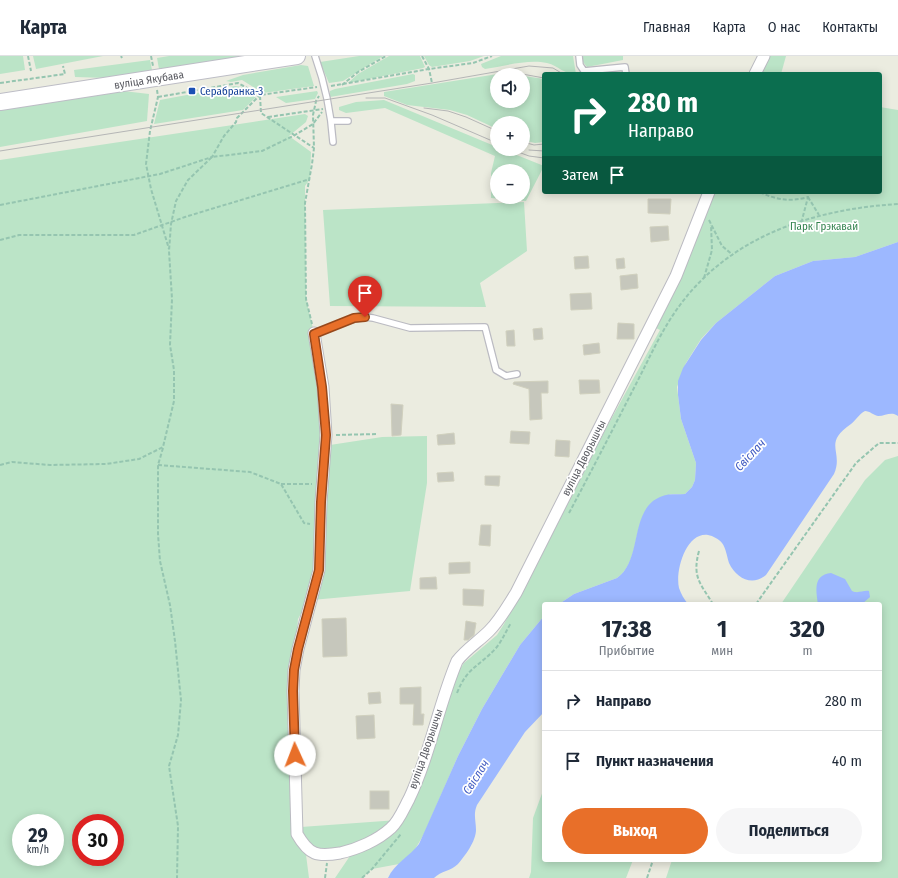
<!DOCTYPE html>
<html lang="ru">
<meta charset="utf-8">
<style>
body{margin:0;font-family:"Fira Sans Condensed",sans-serif;background:#f6f6f7;color:#1f2937;height:100vh;display:flex;flex-direction:column;font-size:15px;white-space:nowrap}
*{box-sizing:border-box;margin:0}
p{font-size:13px;color:#747a83}
.icon{flex:none;width:22px;height:22px;fill:none;stroke:currentColor;stroke-width:2;stroke-linecap:round;stroke-linejoin:round}
.map{position:relative;flex:1;overflow:hidden}
.drawer{position:absolute;left:542px;top:546px;width:340px;height:260px;display:flex;flex-direction:column;background:#fff;border-radius:4px;box-shadow:0 2px 10px #0003}
.drawer>*{flex:none}
.hud{position:absolute;left:542px;top:16px;width:340px;height:122px;border-radius:4px;box-shadow:0 2px 10px #0003;background:#0b6e4f;color:#fff;overflow:hidden}
.fabs{position:absolute;left:490px;top:12px;display:grid;gap:8px}
.fabs a{display:grid;place-items:center;width:40px;height:40px;border-radius:50%;background:#fff;box-shadow:0 2px 10px #0003;font-size:20px}
.speed{position:absolute;left:12px;top:758px;display:flex;gap:8px;font-size:20px;font-weight:700;text-align:center}
.speed>*{display:grid;place-content:center;width:52px;height:52px;border-radius:50%;background:#fff;box-shadow:0 2px 10px #0003;line-height:1}
.speed small{font-size:10px;font-weight:400}
.speed .limit{border:6px solid #d22;background:#fff;color:#111}
.pin{position:absolute;display:grid;place-items:center;width:34px;height:34px;color:#fff;margin:-41px -17px;border-radius:50% 50% 50% 0;rotate:-45deg;box-shadow:0 0 4px #0007}
.pin .icon{rotate:45deg}
.me{position:absolute;width:44px;margin:-22px;rotate:358deg;stroke-linejoin:round;filter:drop-shadow(0 0 3px #0008)}
.turn{display:flex;align-items:center;gap:14px;height:84px;padding:0 20px;font-size:18px}
.turn .icon{width:52px;height:52px;stroke-width:2.5}
.turn b{display:block;font-size:28px;line-height:34px}
.then{display:flex;align-items:center;height:38px;padding:0 20px;background:#0003;gap:8px;font-size:15px}
.eta{display:flex;justify-content:space-evenly;align-items:center;height:68px;text-align:center}
.eta b{font-size:24px;font-weight:700;line-height:28px}
.cta{display:flex;gap:8px;margin-top:auto;padding:8px 20px}
.cta a{flex:1;height:46px;border-radius:24px;background:#e86f29;color:#fff;font-size:16px;font-weight:700;line-height:46px;text-align:center}
.cta a+a{background:#f6f6f7;color:#1f2937}
ul{padding:0;list-style:none}
li{display:flex;align-items:center;gap:12px;height:60px;padding:0 20px;border-top:1px solid #e0e1e3}
li div{flex:1}
li b{display:block;font-size:15px}
li em{font-style:normal}
header{display:flex;align-items:center;gap:24px;box-sizing:border-box;height:56px;padding:0 20px;background:#fff;border-bottom:1px solid #e0e1e3}
header strong{font-size:19px}
nav{display:flex;gap:22px;margin-inline-start:auto;font-size:14px}
.map>svg:first-child{display:block}
.green{fill:#bbe4c7;fill-rule:evenodd}
.water{fill:#9db8ff}
.building{fill:#c6c7bc;stroke:#d0d0be}
.lines{fill:none;stroke-linecap:round;stroke-linejoin:round}
.service-casing{stroke:#bbbbc2;stroke-width:8}
.minor-casing{stroke:#bbbbc2;stroke-width:13}
.secondary-casing{stroke:#bdbdc6;stroke-width:18}
.path{stroke:#95c5b0;stroke-width:2;stroke-dasharray:4 2;stroke-linecap:butt}
.service{stroke:#fff;stroke-width:5.5}
.minor{stroke:#fff;stroke-width:11}
.secondary{stroke:#fff;stroke-width:16}
.tram{stroke:#b5b6b6;stroke-width:1}
.route-casing{stroke:#97481b;stroke-width:10}
.route{stroke:#e86f29;stroke-width:7}
.transit-dot{fill:#1a4fb4;stroke:#fff;stroke-width:1.5}
.labels{text-anchor:middle;dominant-baseline:central;stroke-width:3.5;stroke-linejoin:round;paint-order:stroke}
.street-label{font-size:11px;fill:#595a61;stroke:#fff}
.transit-label{font-size:11px;fill:#164399;stroke:#fff;text-anchor:start}
.park-label{font-size:11px;fill:#34844f;stroke:#fff}
.water-label{font-size:12px;font-style:italic;fill:#405ac1;stroke:#fff}
</style>
<header>
<strong>Карта</strong>
<nav><a>Главная</a><a>Карта</a><a>О нас</a><a>Контакты</a></nav>
</header>
<div class="map">
<svg width="898" height="822" viewBox="0 0 898 822">
<rect width="100%" height="100%" fill="#ebece0"/>
<g class="green">
<polygon points="0,0 23,0 25,14 0,18"/>
<polygon points="33,0 103,0 36,13"/>
<polygon points="169,0 252,0 159,13 157,2"/>
<polygon points="359,0 383,0 343,25 329,27 320,6"/>
<polygon points="389,0 420,0 425,11 423,12 348,27 358,18"/>
<polygon points="424,0 484,0 470,5 432,11 429,9"/>
<path d="M501 0H573L576 18C563 18 559 10 547 7 528 3 505 10 485 13L482 11 481 8Z"/>
<polygon points="583,0 623,0 623,4 587,11 583,6"/>
<polygon points="766,0 786,0 781,18 758,18"/>
<polygon points="150,4 152,14 107,22 75,21 74,14"/>
<polygon points="301,9 308,10 314,30 263,37 242,24 231,26 226,25 243,19"/>
<path d="M504 17 544 23V86L535 87 523 84V67H497V73L467 59 450 54 407 49 384 40V36ZM497 19H523V45H497Z"/>
<polygon points="413,18 415,19 415,25 407,28 330,41 330,35 335,33"/>
<polygon points="235,30 242,31 256,41 243,54 154,68 160,44"/>
<polygon points="115,34 149,38 147,65 0,91 0,53"/>
<polygon points="317,35 318,37 315,43 286,47 276,41"/>
<path d="M384 44 497 91V93H502L544 110 526 145 491 142V117L495 100 385 52 346 57 339 54V51L356 46ZM497 115H523V141H497Z"/>
<path d="M880 51 898 54V186L855 201 813 205 775 220 716 267 701 283 686 307 677 331 681 363 696 407 695 424 692 431 685 438C681 439 677 438 673 438 670 438 666 440 664 441 627 455 645 502 617 522L574 538 559 548H544V560L520 589 482 653 458 700 424 778 414 795 399 808 372 813 362 822H335L354 794 314 795 301 779V771L398 764 454 622 464 607 497 579 504 568 536 508 558 460 660 274 654 271 712 136H880Z"/>
<path d="M305 58 308 60 306 66 289 80 311 96 310 123 305 130 306 243 314 277 330 389 382 381 427 380V427L410 535 312 544V537L298 563 292 634 297 778 305 791 309 822H0V104ZM21 767H55V801H21ZM81 767H115V801H81Z"/>
<polygon points="524,146 527,195 480,227 486,251 330,250 323,154"/>
<polygon points="898,400 898,822 666,822 672,804 880,804 880,548 781,548 865,424 885,404"/>
<polygon points="544,732 544,804 633,804 626,822 529,822 531,816 533,762"/>
</g>
<g class="water">
<path d="M898 186V360C891 355 886 360 878 360 873 359 870 355 865 355 859 358 856 364 851 368 822 388 844 395 834 418L766 519C752 531 736 522 729 507 727 501 726 492 722 487 719 483 713 480 708 479 686 476 675 515 679 532 681 538 684 543 688 548H559L574 538 617 522C643 504 629 454 660 441 668 437 677 439 685 438L692 431 695 424 696 407 681 363 678 339V325L683 312 701 284 716 267 775 220 813 205 855 201Z"/>
<path d="M831 517 845 523 852 535C858 538 863 534 869 535L870 541 862 548H818C816 534 813 519 831 517Z"/>
<path d="M544 560V656L525 676 477 749C473 758 476 765 476 774 476 785 465 800 458 808 451 815 441 815 434 822H388C394 808 410 800 419 788L458 700 482 653 520 589Z"/>
</g>
<g class="building">
<polygon points="648,143 671,143 670,158 648,157"/>
<polygon points="668,170 669,184 651,186 650,171"/>
<polygon points="588,200 589,212 575,213 574,201"/>
<polygon points="624,202 625,212 617,213 616,203"/>
<polygon points="637,218 638,232 621,234 620,220"/>
<polygon points="591,237 592,253 571,254 570,238"/>
<polygon points="618,267 634,268 634,283 617,283"/>
<polygon points="542,272 543,283 534,284 533,273"/>
<polygon points="514,274 515,290 507,290 506,275"/>
<polygon points="599,287 600,297 584,299 583,289"/>
<polygon points="579,324 599,324 600,337 580,338"/>
<polygon points="548,325 548,337 541,337 542,363 530,364 529,333 513,328 514,326"/>
<polygon points="391,348 403,349 401,379 392,380"/>
<polygon points="511,375 530,376 529,388 510,387"/>
<polygon points="454,377 455,388 438,389 437,379"/>
<polygon points="556,384 570,385 569,401 555,400"/>
<polygon points="453,416 454,425 438,426 437,417"/>
<polygon points="485,420 500,420 499,430 485,429"/>
<polygon points="481,469 491,469 490,490 479,489"/>
<polygon points="470,506 470,517 449,518 449,507"/>
<polygon points="436,521 437,533 420,533 420,522"/>
<polygon points="463,533 484,534 483,550 463,549"/>
<polygon points="346,562 347,600 323,601 322,563"/>
<polygon points="466,565 476,567 474,579 468,584 464,584"/>
<polygon points="421,631 421,658 424,658 423,669 413,669 414,648 400,648 400,632"/>
<polygon points="380,636 381,647 369,648 368,637"/>
<polygon points="374,659 375,682 357,683 356,660"/>
<rect x="370" y="735" width="19" height="18"/>
</g>
<g class="lines">
<g class="service-casing">
<g id="service">
<path d="M315 0C325 28 331 56 333 86"/>
<polyline points="579,0 580,9 584,15 625,11 626,18"/>
<polyline points="332,65 348,65"/>
<polyline points="314,277 354,263 365,261 373,262 410,272 485,271 496,314 506,320 517,318"/>
</g>
</g>
<g class="minor-casing">
<g id="minor">
<polyline points="755,18 764,0"/>
<path d="M314 277 323 331 326 379 321 446 319 514 298 593 294 614 293 635 297 778C309 799 317 801 340 797 358 793 378 784 391 772 399 765 404 752 409 743 430 699 438 650 457 605 466 593 478 586 489 575 500 564 507 551 516 537L676 220 709 136"/>
</g>
</g>
<g class="secondary-casing">
<polyline id="secondary" points="0,46 297,0"/>
</g>
<g class="path">
<polyline points="28,0 31,15"/>
<polyline points="121,0 122,2"/>
<polyline points="151,0 153,10"/>
<polyline points="422,0 429,13 432,27"/>
<polyline points="0,27 65,18 63,10"/>
<polyline points="342,29 358,16 386,0"/>
<polyline points="331,30 429,13 473,7 492,0"/>
<polyline points="157,34 158,41 150,75 146,108 151,133 169,193"/>
<polyline points="260,40 261,57 314,92"/>
<polyline points="158,41 238,27 260,39 317,31"/>
<polyline points="268,61 323,53"/>
<path d="M760 136C776 144 790 146 808 141L802 164"/>
<polyline points="808,141 819,159"/>
<polyline points="0,149 160,118 212,101 224,80 236,66 237,62 260,39"/>
<polyline points="709,164 722,190 733,199"/>
<polyline points="0,184 19,179 134,179 185,161 310,123"/>
<polyline points="704,222 712,194 711,169"/>
<polyline points="312,268 306,243 305,147 312,108 314,92 313,59 316,45 319,40"/>
<polyline points="336,379 378,378"/>
<polyline points="163,392 158,409 158,478 160,505 170,549 175,585 181,644 178,679 169,710 178,770 177,822"/>
<polyline points="0,409 12,406 50,409 106,408 139,403 163,391 174,345 174,314 170,289 172,243 169,195 171,168 176,145 188,124 212,101 262,95 295,79 313,68 322,56"/>
<polyline points="158,409 250,416 281,428 304,467 310,468"/>
<polyline points="281,428 312,428"/>
<path d="M569 457C592 414 614 371 636 328 650 301 662 273 680 249 732 179 815 153 898 148"/>
<path d="M699 495C692 521 700 527 713 548"/>
<polyline points="756,548 856,407 879,387 898,387"/>
<path d="M457 637C467 611 480 610 496 592 502 585 506 575 511 567"/>
<polyline points="325,822 327,807"/>
<polyline points="362,822 372,813 401,778"/>
<polyline points="647,822 653,804"/>
</g>
<use href="#service" class="service"/>
<use href="#minor" class="minor"/>
<use href="#secondary" class="secondary"/>
<g class="tram">
<polyline points="511,16 544,22"/>
<polyline points="366,42 385,42 432,59 497,87"/>
<polyline points="424,52 448,55 466,61 497,75"/>
<polyline points="523,86 534,89 544,88"/>
<polyline points="510,93 529,100 544,102"/>
<polyline points="529,94 544,95"/>
<polyline points="0,95 432,27 529,10 553,12 563,18"/>
</g>
</g>
<g class="lines">
<g class="route-casing">
<polyline id="route" points="295,699 293,635 294,614 298,593 319,514 321,446 326,379 322,331 314,278 354,262 365,261"/>
</g>
<use href="#route" class="route"/>
</g>
<rect class="transit-dot" x="188" y="31" width="8" height="8" rx="2"/>
<g class="labels">
<g class="street-label">
<text transform="translate(149 24) rotate(-9)">вуліца Якубава</text>
<text transform="translate(584 402) rotate(-63)">вуліца Дворышчы</text>
<text transform="translate(426 693) rotate(-71)">вуліца Дворышчы</text>
</g>
<g class="transit-label">
<text x="200" y="35">Серабранка-3</text>
</g>
<g class="park-label">
<text x="824" y="170">Парк Грэкавай</text>
</g>
<g class="water-label">
<text transform="translate(750 399) rotate(-47)">Свіслач</text>
<text transform="translate(476 721) rotate(-58)">Свіслач</text>
</g>
</g>
</svg>
<div class="fabs">
<a><svg class="icon" aria-label="sound" viewBox="0 0 24 24"><path d="M4 9h4l5-4v14l-5-4H4zM17 9q2 3 0 6"/></svg></a>
<a>+</a>
<a>−</a>
</div>
<div class="speed"><div>29<small>km/h</small></div><div class="limit">30</div></div>
<div class="pin" style="left:365px;top:261px;background:#d93025"><svg class="icon" aria-label="arrive" viewBox="0 0 24 24"><path d="M6 21V4h12l-3 4 3 4H6"/></svg></div>
<svg class="me" style="left:295px;top:699px" viewBox="-20 -20 40 40"><circle r="19" fill="#fff"/><path d="M0-13L10 11 0 6-10 11z" fill="#e86f29"/></svg>
<div class="hud">
<div class="turn"><svg class="icon" aria-label="right" viewBox="0 0 24 24"><path d="M7 20v-9h11M14 6l5 5-5 5"/></svg><div><b>280 m</b>Направо</div></div>
<div class="then">Затем<svg class="icon" aria-label="arrive" viewBox="0 0 24 24"><path d="M6 21V4h12l-3 4 3 4H6"/></svg></div>
</div>
<section class="drawer">
<div class="eta">
<div><b>17:38</b><p>Прибытие</p></div>
<div><b>1</b><p>мин</p></div>
<div><b>320</b><p>m</p></div>
</div>
<ul>
<li><svg class="icon" aria-label="right" viewBox="0 0 24 24"><path d="M7 20v-9h11M14 6l5 5-5 5"/></svg><div><b>Направо</b></div><em>280 m</em></li>
<li><svg class="icon" aria-label="arrive" viewBox="0 0 24 24"><path d="M6 21V4h12l-3 4 3 4H6"/></svg><div><b>Пункт назначения</b></div><em>40 m</em></li>
</ul>
<div class="cta"><a>Выход</a><a>Поделиться</a></div>
</section>
</div>
